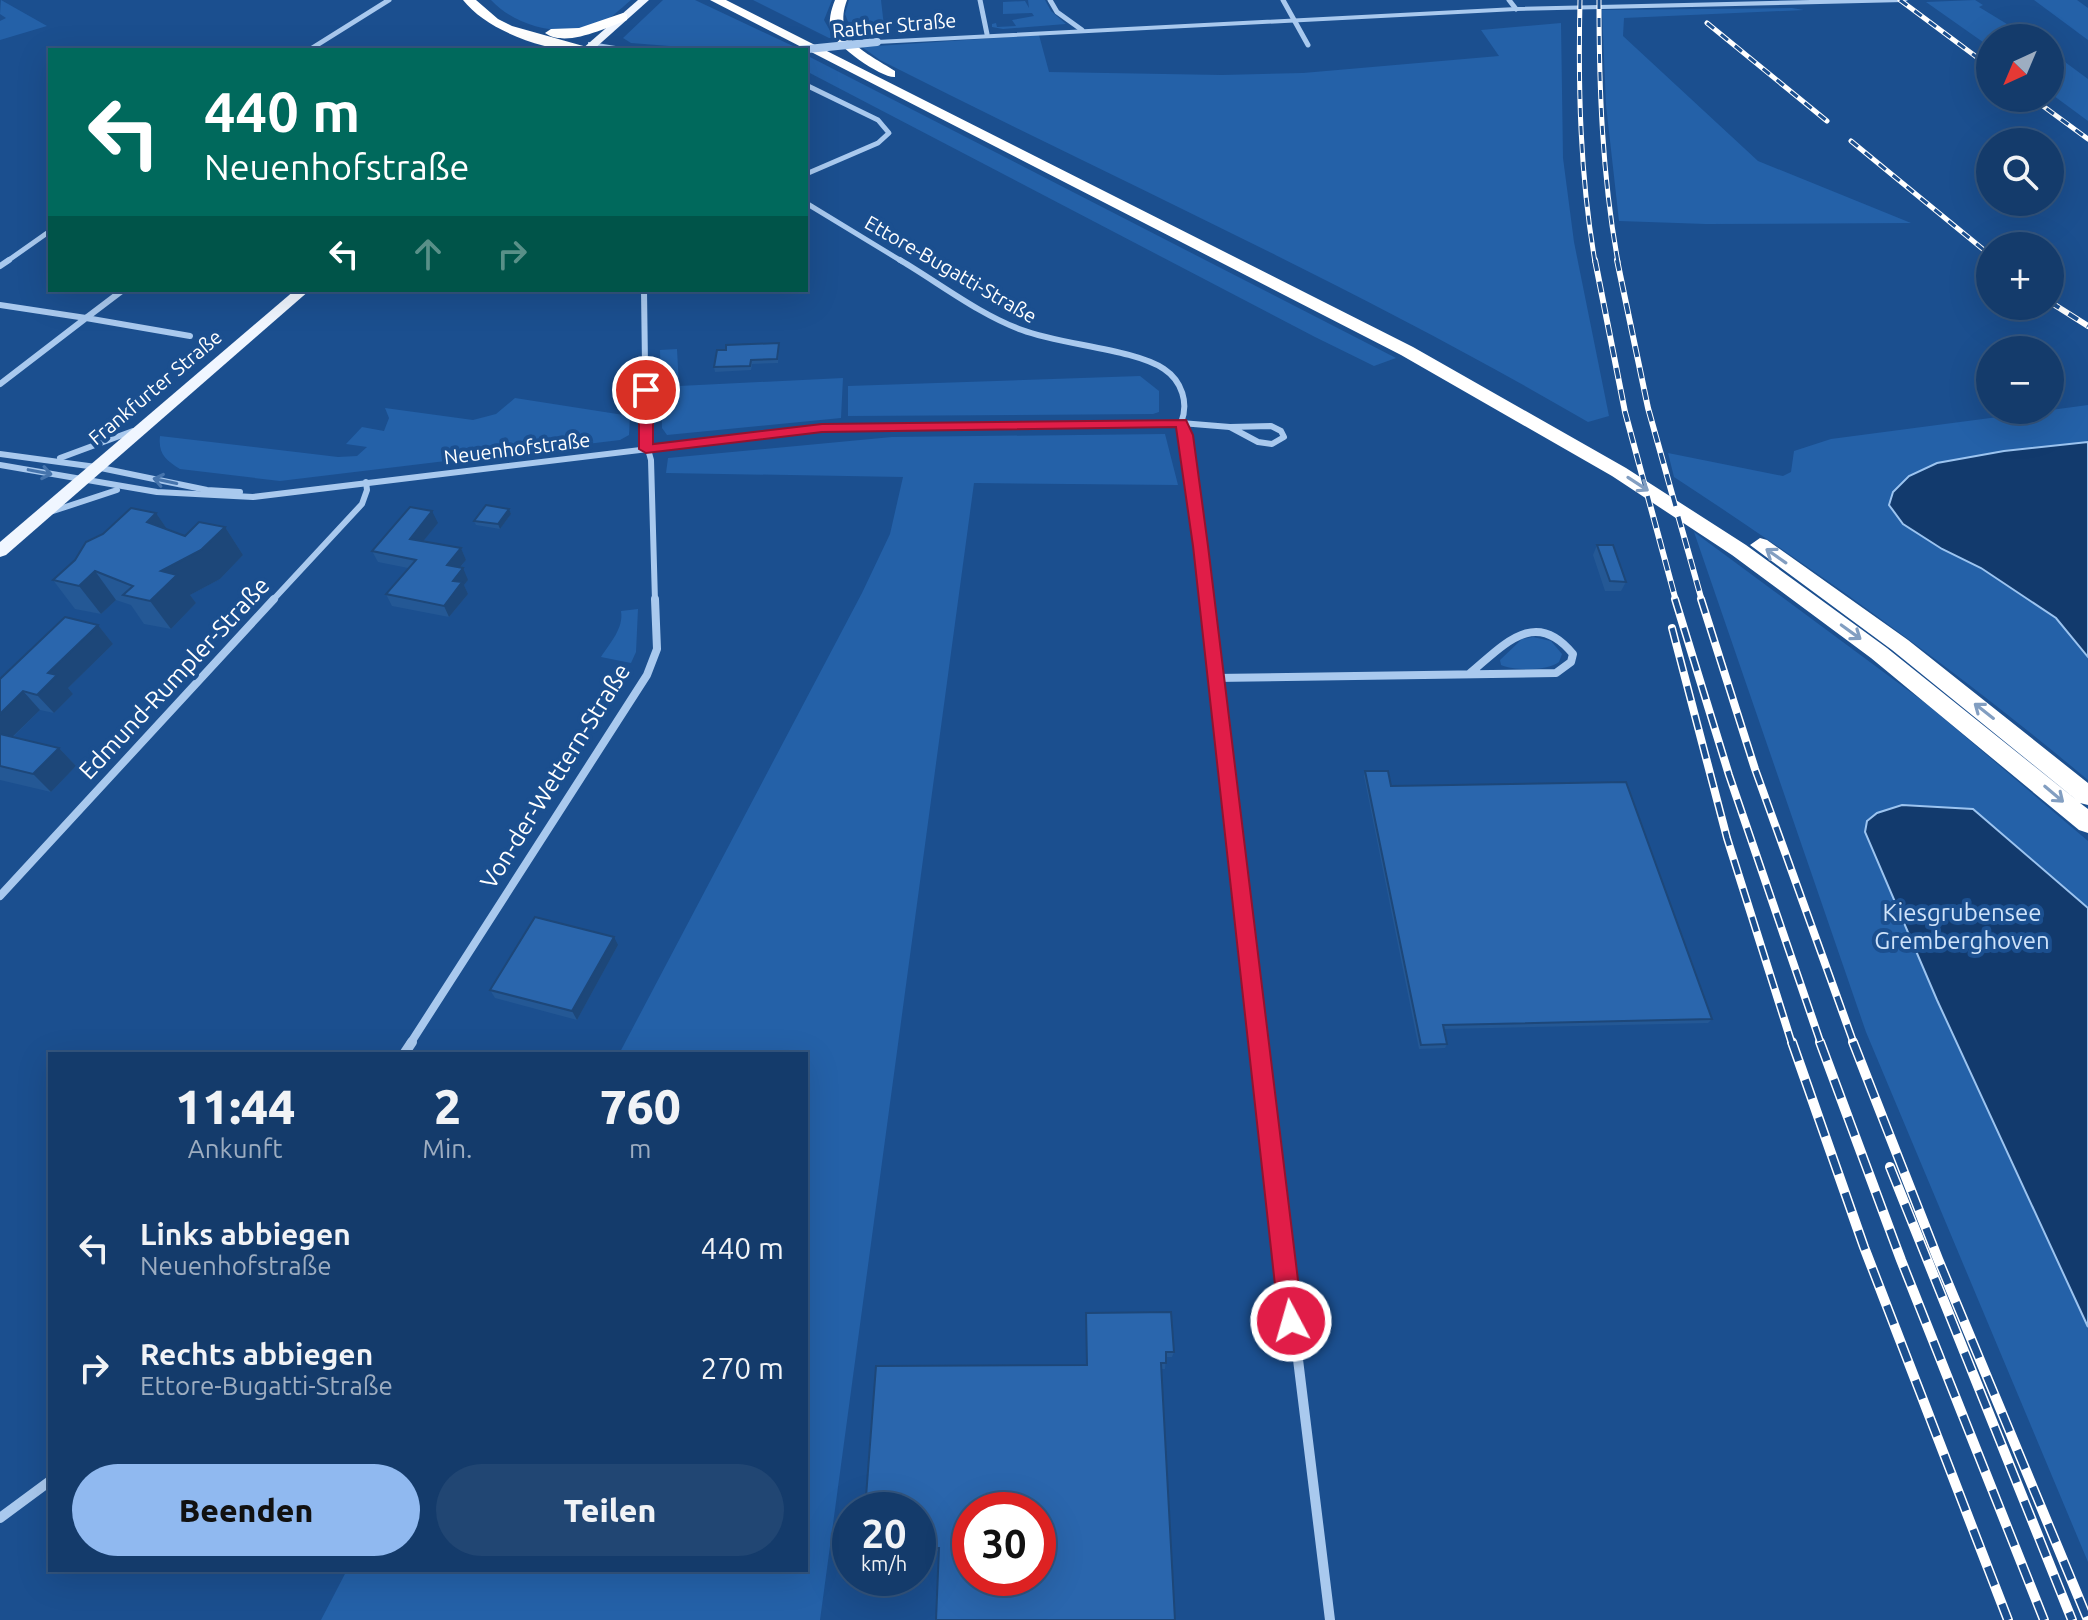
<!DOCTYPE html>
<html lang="de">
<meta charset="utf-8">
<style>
body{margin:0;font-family:Ubuntu,sans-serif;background:#214673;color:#f1f3f6;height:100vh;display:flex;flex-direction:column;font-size:30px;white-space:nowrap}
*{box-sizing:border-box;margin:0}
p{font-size:26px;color:#9dadc1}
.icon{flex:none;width:44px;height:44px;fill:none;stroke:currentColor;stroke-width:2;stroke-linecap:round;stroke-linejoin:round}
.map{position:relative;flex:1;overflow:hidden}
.panel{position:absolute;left:48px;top:1052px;width:760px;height:520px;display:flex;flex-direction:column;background:#143b6b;border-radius:0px;box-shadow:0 8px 32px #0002,0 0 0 2px #33557e}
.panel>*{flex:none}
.top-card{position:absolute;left:48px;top:48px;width:760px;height:244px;border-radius:0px;box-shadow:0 8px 32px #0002,0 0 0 2px #33557e;background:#00695c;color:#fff;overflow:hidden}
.needle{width:52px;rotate:224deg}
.tools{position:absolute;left:1976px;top:24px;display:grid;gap:16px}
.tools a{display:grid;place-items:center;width:88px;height:88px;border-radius:50%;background:#143b6b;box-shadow:0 8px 32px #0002,0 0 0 2px #33557e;font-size:40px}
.speed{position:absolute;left:832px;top:1492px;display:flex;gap:16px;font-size:40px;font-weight:700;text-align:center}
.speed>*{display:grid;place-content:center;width:104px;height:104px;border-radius:50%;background:#143b6b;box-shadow:0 8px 32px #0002,0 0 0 2px #33557e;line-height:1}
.speed small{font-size:20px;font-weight:400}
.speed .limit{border:12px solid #d22;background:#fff;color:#111}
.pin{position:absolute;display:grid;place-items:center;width:68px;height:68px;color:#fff;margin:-34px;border:4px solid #fff;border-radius:50%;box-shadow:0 2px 8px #0007}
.me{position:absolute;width:88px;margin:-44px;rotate:354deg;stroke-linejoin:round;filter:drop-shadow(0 0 6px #0008)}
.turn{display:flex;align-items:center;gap:28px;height:168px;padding:0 24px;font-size:36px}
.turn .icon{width:104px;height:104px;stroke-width:2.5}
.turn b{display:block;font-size:56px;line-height:68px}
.lanes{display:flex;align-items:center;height:76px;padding:0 24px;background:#0003;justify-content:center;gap:40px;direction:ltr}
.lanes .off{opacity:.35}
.eta{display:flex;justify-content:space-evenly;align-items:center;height:136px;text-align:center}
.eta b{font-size:48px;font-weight:800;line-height:56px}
.action{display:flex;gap:16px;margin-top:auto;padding:16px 24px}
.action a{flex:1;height:92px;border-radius:48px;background:#90b9f0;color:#111;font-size:32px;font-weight:800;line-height:92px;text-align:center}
.action a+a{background:#214673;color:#f1f3f6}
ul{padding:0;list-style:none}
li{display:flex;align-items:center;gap:24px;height:120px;padding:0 24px}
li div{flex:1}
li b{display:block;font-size:30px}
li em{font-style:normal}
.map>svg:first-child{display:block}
.green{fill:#2461a8}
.water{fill:#123a6d;stroke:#9cc4f0;stroke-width:2}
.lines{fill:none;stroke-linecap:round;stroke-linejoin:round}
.minor-far3{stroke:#a9c9ee;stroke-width:5}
.minor-far2{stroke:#a9c9ee;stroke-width:6}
.minor-far1{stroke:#a9c9ee;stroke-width:8}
.minor{stroke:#a9c9ee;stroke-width:10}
.tertiary{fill:#a9c9ee;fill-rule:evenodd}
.primary{fill:#f0f6ff;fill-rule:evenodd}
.motorway{fill:#fff;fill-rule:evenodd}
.rail-far3-casing{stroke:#fff;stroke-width:5}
.rail-far2-casing{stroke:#fff;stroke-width:6}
.rail-far1-casing{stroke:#fff;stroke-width:8}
.rail-casing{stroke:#fff;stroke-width:10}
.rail-far3{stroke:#1b4f8f;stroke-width:3;stroke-dasharray:9;stroke-linecap:butt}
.rail-far2{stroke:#1b4f8f;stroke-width:4;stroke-dasharray:11;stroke-linecap:butt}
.rail-far1{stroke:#1b4f8f;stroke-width:5;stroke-dasharray:15;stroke-linecap:butt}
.rail{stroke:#1b4f8f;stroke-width:7;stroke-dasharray:20;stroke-linecap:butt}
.tertiary-bridge{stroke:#a9c9ee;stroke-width:8}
.wall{fill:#245895}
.shaded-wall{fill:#1d4779}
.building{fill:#2a66ad;stroke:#1d4779;stroke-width:2;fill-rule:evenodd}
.oneway{stroke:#4674ac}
.oneway2{stroke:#829ec1}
.route{fill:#e11d48;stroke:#92132f;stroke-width:2}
.labels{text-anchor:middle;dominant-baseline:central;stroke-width:8;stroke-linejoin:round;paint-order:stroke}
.far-street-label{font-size:20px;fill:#fff;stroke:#1b4f8f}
.street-label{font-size:24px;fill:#fff;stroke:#1b4f8f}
.park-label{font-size:24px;fill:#cfe3fa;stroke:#1b4f8f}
</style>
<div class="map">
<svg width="2088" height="1620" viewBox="0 0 2088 1620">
<rect width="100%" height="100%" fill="#1b4f8f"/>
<g class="green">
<polygon points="1,0 47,26 0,40 0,21 6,18 0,14"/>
<path d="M491 0H631C620 9 609 21 595 26 560 37 516 27 491 0Z"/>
<polygon points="663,0 695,0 793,46 721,50 631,43 623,38"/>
<polygon points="753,0 832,0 824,20 834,38 829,38"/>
<polygon points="849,0 881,0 885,35 854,37 845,14"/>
<polygon points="1028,0 1045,0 1051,11 1066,24 1003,29 992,27 992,24 996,23 997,27 1016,26 1012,20 1034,16 1032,13 1003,14 1003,2 1025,1 1029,8"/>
<polygon points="1975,0 1983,5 1979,7 2030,38 1990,38 1990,47 1926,2"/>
<polygon points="2034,0 2077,0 2088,8 2088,40"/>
<polygon points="1792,8 1804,10 1624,18 1623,36 1758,161 1911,223 1706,224 1619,221 1606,105 1602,10"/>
<path d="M1561 23 1563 158 1574 242 1609 416 1588 422C1359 288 1116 180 880 60L862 47 1039 35 1049 72 1222 75 1303 73 1499 56 1481 30Z"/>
<polygon points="2050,51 2088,79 2088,121 2050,93"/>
<polygon points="806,55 1396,358 1374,366 1315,337 806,71"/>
<polygon points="677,349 679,386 843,378 841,418 667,435 662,428 660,350"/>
<polygon points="1140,376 1159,391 1159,412 1153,414 848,416 848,386"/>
<path d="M515 398 630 416 629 435 620 440 280 481 180 469C166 460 158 454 160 436L338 457 357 456 367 447 346 444 362 427 384 431 389 418 385 408 473 420 496 414Z"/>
<path d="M2088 405V442L2004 451 1937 464 1889 505 1903 524 1942 549 1981 568 2056 618 2088 657V780C1956 670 1818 571 1674 477L1668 453 1783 476 1791 472 1794 451 1831 439Z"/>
<polygon points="1165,434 1178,485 974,483 820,1620 321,1620 347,1570 806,1570 806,1054 619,1054 862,593 890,534 903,477 666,473 668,458 892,437"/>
<polygon points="1694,532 1928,705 2088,841 2088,1562 1866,1032"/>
<path d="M638 609 636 652 631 663 601 657C610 643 624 628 621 611Z"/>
<path d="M1533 637 1551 641 1562 654 1559 662C1547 671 1515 671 1501 665L1500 660 1522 639Z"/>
</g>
<g class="water">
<polygon points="2088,442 2088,657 2056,618 1981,568 1942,549 1903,524 1889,505 1893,492 1909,476 1937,463 2004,451"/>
<polygon points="1902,805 1973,809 2088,908 2088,1327 1937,1000 1865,832 1867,821 1877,813"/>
</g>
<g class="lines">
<g class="minor-far3">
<polyline points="980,0 987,34"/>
<polyline points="1050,0 1057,12 1082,30"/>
<polyline points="1283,0 1308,45"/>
<polyline points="1509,0 1516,9"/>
<polyline points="309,50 389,0"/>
<polyline points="806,85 878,120 889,133 878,143 806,174"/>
<polyline points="806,203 903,262"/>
<polyline points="6,262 50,231"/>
</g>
<g class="minor-far2">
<path d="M900 260C939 283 980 315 1022 330 1061 345 1134 349 1164 369 1182 381 1189 403 1181 423"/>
<polyline points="0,266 9,260"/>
<polyline points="644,290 646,442 651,460 655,601"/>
<polyline points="0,305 86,318 123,290"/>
<polyline points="0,384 86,318 190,336"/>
<polyline points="1181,423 1186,435 1207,601"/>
<polygon points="1271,426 1281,431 1284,437 1272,444 1258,442 1230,427"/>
<polyline points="0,454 96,467 207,490 240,492"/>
<polyline points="60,458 133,431"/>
<polyline points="0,465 157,492 253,497 822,428 1181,423 1230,427"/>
<polyline points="50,512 117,490"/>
<polyline points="272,601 362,504 367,490 366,482"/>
</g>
<g class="minor-far1">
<polyline points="1207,599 1259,1044"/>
<path d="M1215 678 1556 673 1571 662 1573 654C1535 607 1504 645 1469 674"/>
<polyline points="0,896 274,599"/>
<polyline points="410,1044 647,675 657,649 655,599"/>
</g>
<g class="minor">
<polyline points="1259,1042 1330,1620"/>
<polyline points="404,1054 412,1042"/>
<polyline points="0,1518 50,1481"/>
</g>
<g class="tertiary">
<polygon points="1811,0 1908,0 1904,2 1516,11 877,44 873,42 877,40 1516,7"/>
<polygon points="591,42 628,48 632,50 614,50 588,46 588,42"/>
</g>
<g class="primary">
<polygon points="638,0 649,0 593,50 581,50"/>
<polygon points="295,290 310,290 6,555 0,557 0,542"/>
</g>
<g class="motorway">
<path d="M463 0H476L498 19 512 26 594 49C554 56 488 32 463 0Z"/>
<polygon points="710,0 726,0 1413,347 1626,468 1746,545 1887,648 2079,802 1892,650 1750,545 1760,538 1767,540 1908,640 2088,783 2088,805 2080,803 2088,809 2088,833 2079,830 1871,658 1732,555 1612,476 1401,355"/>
<path d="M835 0H847C832 40 866 52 895 71V77C881 78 836 46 831 32 828 21 831 10 835 0Z"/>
<path d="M623 13 627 14V20C605 28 566 48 545 33L551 29 579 28Z"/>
</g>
<g class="rail-far3-casing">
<g id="rail-far3">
<path d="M1580 0C1578 88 1580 175 1595 262"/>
<path d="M1599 0C1599 88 1602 175 1618 262"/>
<polyline points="1900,0 1990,67"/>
<polyline points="1707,23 1827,121"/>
<polyline points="2032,98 2088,139"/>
<polyline points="1851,141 1990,255"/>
</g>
</g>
<g class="rail-far2-casing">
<g id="rail-far2">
<polyline points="1595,260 1625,412 1676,601"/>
<polyline points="1617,260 1648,408 1702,601"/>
<polyline points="2050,302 2088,326"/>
</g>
</g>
<g class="rail-far1-casing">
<g id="rail-far1">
<polyline points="1675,599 1729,775 1821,1044"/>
<polyline points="1701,599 1755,769 1854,1044"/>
<polyline points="1672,628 1727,838 1792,1044"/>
</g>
</g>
<g class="rail-casing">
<g id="rail">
<polyline points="1792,1042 1864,1247 2008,1620"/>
<polyline points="1820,1042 1901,1260 2044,1620"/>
<polyline points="1853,1042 1938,1259 2088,1620"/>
<polyline points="1890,1167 2072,1620"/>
</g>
</g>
<use href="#rail-far3" class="rail-far3"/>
<use href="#rail-far2" class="rail-far2"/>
<use href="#rail-far1" class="rail-far1"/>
<use href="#rail" class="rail"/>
<polyline class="tertiary-bridge" points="798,50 877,42"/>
</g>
<g class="wall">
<polygon points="779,343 779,348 778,363 752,364 751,370 715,372 714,367 726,350"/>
<polygon points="509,509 511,514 500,529 476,525 474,521"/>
<polygon points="156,513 167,529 185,536 225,527 243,555 220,579 190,595 196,603 171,629 144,624 131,605 116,600 101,614 75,609 53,580"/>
<polygon points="438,523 423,541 461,548 466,560 460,568 468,580 464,585 468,594 449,617 392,606 386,594 408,568 378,562 372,551"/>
<polygon points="1597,545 1626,582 1621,591 1605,591 1593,555"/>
<polygon points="98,625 113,644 68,688 73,694 54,713 40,710 13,737 59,748 76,766 51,792 0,780 0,679"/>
<polygon points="1365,771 1391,786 1712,1019 1708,1023 1444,1029 1447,1044 1445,1048 1419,1049 1364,776"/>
<polygon points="618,945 577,1020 495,998 490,990"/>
<polygon points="1086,1319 1174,1352 1172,1357 1166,1357 1165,1369 1161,1369 939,1551 918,1552 918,1510 1086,1365"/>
</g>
<g class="shaded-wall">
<polygon points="509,509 511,514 500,529 498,524"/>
<polygon points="432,511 438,523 416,550 410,539"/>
<polygon points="156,513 176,542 147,522"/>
<polygon points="225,527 243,555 220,579 190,595 196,603 171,629 150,601 161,571"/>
<polygon points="461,548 466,560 452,577 447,565"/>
<polygon points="463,568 468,580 464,585 468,594 449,617 444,606 453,581"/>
<polygon points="95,571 116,600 101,614 79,586"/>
<polygon points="98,625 113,644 68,688 73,694 54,713 37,695 48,673"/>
<polygon points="23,691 40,710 1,748 0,747 0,714"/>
<polygon points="59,748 76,766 51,792 33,774"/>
<polygon points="614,937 618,945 577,1020 572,1011"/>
</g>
<g class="building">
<polygon points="779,343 777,359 751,360 750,366 714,367 717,350 726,350 726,345"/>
<polygon points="486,505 509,509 498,524 474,521"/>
<polygon points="410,507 432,511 410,539 461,548 447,565 463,568 453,581 462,582 444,606 386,594 416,560 372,551"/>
<polygon points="131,508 156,513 147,522 185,536 199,522 225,527 201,550 161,571 177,575 150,601 123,595 133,586 95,571 79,586 53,580 75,560 86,542 103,534"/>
<polygon points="1597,545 1613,545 1626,582 1610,581"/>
<polygon points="65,617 98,625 48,673 57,675 37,695 23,691 0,714 0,679"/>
<polygon points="0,734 59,748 33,774 0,766"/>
<polygon points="1365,771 1388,771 1391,786 1626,782 1712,1019 1443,1025 1447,1044 1421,1045"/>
<polygon points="535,917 614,937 572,1011 490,990"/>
<path d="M1171 1312 1174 1352H1166V1363H1161L1175 1620H936L939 1548H918V1510H865L876 1366 1087 1365 1086 1313ZM970 1510H1038V1578H970Z"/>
</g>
<defs><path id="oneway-shaft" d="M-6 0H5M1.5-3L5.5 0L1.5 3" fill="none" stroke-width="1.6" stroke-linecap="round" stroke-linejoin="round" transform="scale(2)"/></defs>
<g class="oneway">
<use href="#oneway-shaft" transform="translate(40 472) rotate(11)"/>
<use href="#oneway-shaft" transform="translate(165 481) rotate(-168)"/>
</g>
<g class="oneway2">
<use href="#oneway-shaft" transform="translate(1638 484) rotate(33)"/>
<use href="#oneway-shaft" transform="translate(1776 556) rotate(-145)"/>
<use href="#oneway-shaft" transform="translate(1851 632) rotate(36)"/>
<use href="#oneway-shaft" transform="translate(1984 711) rotate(-142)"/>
<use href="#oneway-shaft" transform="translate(2054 794) rotate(40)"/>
</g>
<polygon class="route" points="646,386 653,390 653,444 822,424 1186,420 1193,435 1208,546 1303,1321 1300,1330 1291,1333 1283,1330 1279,1321 1193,546 1176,427 822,432 646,453 639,449 639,390"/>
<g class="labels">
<g class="far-street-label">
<text transform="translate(894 25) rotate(-5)">Rather Straße</text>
<text transform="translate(951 269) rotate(30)">Ettore-Bugatti-Straße</text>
<text transform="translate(155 387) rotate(-40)">Frankfurter Straße</text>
<text transform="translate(517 448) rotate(-7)">Neuenhofstraße</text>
</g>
<g class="street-label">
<text transform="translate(174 678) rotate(-47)">Edmund-Rumpler-Straße</text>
<text transform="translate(555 776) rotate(-58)">Von-der-Wettern-Straße</text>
</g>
<g class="park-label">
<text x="1962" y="912">Kiesgrubensee<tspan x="1962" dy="28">Gremberghoven</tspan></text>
</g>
</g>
</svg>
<div class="tools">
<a><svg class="needle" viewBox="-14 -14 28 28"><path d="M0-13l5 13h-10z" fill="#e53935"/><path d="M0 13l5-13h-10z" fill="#9dadc1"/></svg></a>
<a><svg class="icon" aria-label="search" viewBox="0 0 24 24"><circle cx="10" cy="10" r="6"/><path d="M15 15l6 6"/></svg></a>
<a>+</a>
<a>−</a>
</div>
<div class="speed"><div>20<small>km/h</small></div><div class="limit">30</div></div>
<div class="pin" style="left:646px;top:390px;background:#d93025"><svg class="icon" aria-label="arrive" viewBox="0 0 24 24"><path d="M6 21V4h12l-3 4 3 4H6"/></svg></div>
<svg class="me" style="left:1291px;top:1321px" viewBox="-20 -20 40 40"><circle r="17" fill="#e11d48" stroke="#fff" stroke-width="3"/><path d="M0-11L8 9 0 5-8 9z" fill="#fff"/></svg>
<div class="top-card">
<div class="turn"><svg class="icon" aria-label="left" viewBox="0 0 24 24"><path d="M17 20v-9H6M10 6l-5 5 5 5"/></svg><div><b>440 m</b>Neuenhofstraße</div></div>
<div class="lanes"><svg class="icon" aria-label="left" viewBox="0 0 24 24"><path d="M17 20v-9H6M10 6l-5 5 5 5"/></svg><svg class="icon off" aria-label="ahead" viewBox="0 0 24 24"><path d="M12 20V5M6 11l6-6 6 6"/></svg><svg class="icon off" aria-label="right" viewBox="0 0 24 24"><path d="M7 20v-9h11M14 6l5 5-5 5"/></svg></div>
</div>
<section class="panel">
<div class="eta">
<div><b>11:44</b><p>Ankunft</p></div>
<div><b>2</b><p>Min.</p></div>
<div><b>760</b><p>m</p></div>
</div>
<ul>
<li><svg class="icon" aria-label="left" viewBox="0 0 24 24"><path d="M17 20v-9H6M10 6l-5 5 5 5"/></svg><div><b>Links abbiegen</b><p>Neuenhofstraße</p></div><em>440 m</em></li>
<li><svg class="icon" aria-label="right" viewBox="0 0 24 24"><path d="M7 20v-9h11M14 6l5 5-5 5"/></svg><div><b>Rechts abbiegen</b><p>Ettore-Bugatti-Straße</p></div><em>270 m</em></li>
</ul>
<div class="action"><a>Beenden</a><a>Teilen</a></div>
</section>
</div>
